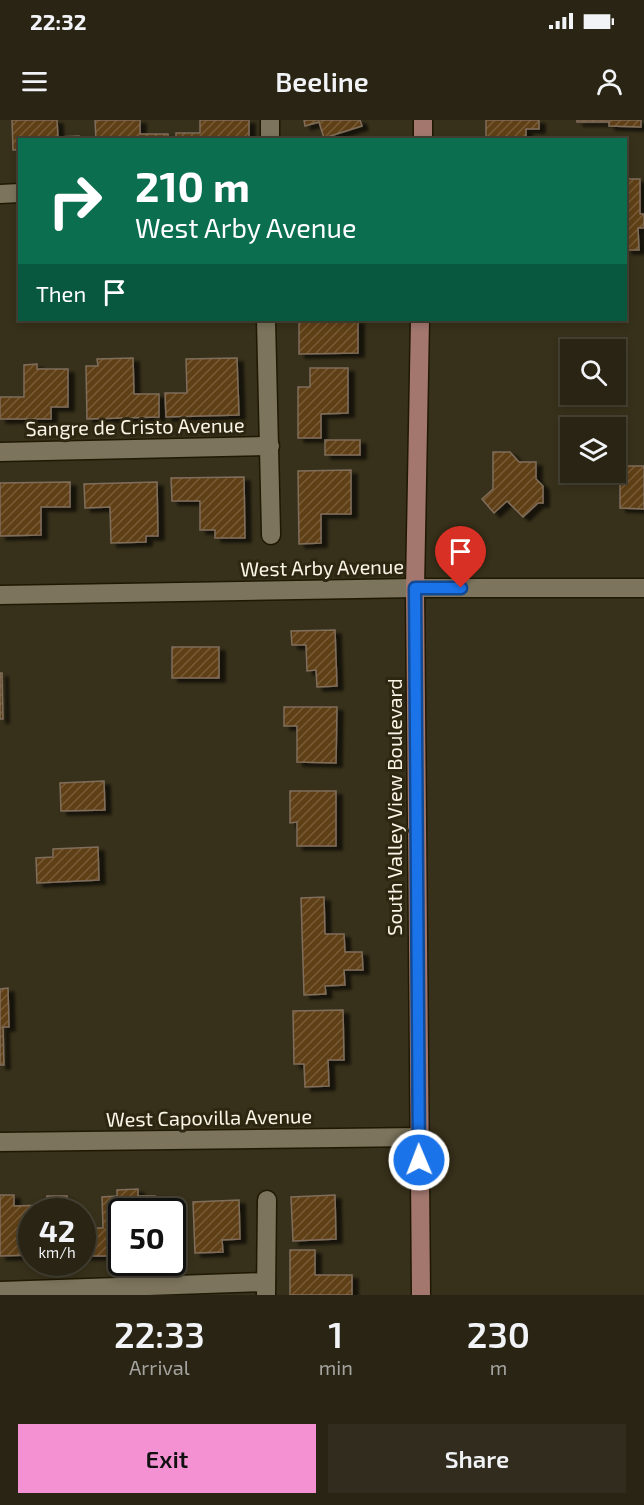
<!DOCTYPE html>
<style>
body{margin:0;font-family:"Exo 2",sans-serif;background:#312c1d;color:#f1f3f6;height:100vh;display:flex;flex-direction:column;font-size:22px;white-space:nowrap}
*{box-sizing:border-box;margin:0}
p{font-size:20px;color:#a5a4a0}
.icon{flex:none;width:33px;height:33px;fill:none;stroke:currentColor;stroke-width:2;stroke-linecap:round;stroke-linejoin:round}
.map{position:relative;height:1175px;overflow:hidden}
.sheet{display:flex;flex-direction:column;background:#292414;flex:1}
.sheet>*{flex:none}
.banner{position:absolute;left:18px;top:18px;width:609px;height:183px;border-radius:0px;box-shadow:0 3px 9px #0003,0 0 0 2px #454134;background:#0b6e4f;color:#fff;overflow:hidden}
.tools{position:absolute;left:560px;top:219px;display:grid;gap:12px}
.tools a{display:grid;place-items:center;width:66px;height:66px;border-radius:0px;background:#292414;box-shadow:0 3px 9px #0003,0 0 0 2px #454134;font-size:30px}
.speed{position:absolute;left:18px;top:1078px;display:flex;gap:12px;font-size:30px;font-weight:700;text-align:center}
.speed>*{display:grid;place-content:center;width:78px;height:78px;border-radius:50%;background:#292414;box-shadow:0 3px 9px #0003,0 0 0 2px #454134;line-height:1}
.speed small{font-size:15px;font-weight:400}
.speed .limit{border:3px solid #111;border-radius:9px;background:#fff;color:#111}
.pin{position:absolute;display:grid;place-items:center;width:51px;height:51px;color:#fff;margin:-62px -26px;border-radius:50% 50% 50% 0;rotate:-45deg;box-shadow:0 0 6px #0007}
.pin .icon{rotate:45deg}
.me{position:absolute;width:66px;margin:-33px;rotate:359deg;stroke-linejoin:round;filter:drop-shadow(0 0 4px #0008)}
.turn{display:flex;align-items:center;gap:21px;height:126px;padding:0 18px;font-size:27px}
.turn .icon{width:78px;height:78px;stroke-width:2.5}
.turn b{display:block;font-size:42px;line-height:51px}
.then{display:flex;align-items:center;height:57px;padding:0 18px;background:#0003;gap:12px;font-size:22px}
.eta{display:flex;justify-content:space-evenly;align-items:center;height:102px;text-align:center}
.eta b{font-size:36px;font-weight:600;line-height:42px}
.primary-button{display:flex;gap:12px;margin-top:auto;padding:12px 18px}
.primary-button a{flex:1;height:69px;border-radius:0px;background:#f491d3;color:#111;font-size:24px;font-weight:600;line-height:69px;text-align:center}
.primary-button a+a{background:#312c1d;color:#f1f3f6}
.status{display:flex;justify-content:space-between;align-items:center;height:42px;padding:0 30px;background:#292414;direction:ltr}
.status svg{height:16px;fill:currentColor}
header{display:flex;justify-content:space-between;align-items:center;height:78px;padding:0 18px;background:#292414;font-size:27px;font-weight:600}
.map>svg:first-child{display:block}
.building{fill:url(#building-hatch);stroke:#806e5b;stroke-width:1.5;filter:url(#shadow)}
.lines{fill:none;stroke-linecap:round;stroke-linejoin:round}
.street-casing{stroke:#1f1803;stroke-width:21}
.secondary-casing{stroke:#1f1803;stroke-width:21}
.street{stroke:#7c745c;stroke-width:18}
.secondary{stroke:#a3776e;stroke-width:18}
.route-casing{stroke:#114b97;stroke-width:15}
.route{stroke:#1a73e8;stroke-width:10}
.labels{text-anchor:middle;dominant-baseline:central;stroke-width:6;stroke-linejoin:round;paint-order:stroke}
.street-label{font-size:20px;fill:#f9f5e7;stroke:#2d2610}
</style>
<div class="status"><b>22:32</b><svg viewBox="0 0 49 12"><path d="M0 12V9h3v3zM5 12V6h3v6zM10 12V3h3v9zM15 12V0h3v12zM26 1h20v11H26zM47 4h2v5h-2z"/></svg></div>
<header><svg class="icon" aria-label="menu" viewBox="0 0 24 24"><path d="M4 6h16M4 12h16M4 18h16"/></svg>Beeline<svg class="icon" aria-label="person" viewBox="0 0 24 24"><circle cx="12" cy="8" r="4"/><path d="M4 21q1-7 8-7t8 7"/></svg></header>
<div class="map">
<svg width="644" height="1175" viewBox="0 0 644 1175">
<defs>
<pattern id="building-hatch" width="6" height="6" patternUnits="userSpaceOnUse" patternTransform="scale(1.5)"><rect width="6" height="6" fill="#5f3f16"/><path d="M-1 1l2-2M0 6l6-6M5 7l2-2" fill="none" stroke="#775b38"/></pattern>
<filter id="shadow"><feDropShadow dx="6" dy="4" stdDeviation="1.5" flood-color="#0009"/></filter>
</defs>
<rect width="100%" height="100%" fill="#37301a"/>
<g class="building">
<polygon points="12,0 57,0 58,17 79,16 79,20 20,20 20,30 13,30"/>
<polygon points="95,0 140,0 140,14 168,14 168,20 96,20"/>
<polygon points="200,0 249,0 249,20 176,20 176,13 200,13"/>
<polygon points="304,0 360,0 362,6 324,18 319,2 305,6"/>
<polygon points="486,0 539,0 539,9 526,9 526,20 486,20"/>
<polygon points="577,0 641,0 641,7 609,6 609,2 577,2"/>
<polygon points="626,59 640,59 640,94 644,94 644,108 638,108 639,130 626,130"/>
<polygon points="299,200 358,200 358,233 299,234"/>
<polygon points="133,238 134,274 159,274 159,297 87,299 86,246 98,246 97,239"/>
<polygon points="237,238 239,295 166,297 165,273 187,273 186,239"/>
<polygon points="37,244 37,249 68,249 68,287 51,287 51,299 0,299 0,277 24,277 24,245"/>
<polygon points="310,248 348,248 348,293 321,294 321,318 298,318 298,267 310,267"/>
<rect x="325" y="320" width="35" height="15"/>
<polygon points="493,332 510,332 519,342 536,342 536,359 543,366 543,383 538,383 523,397 507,381 494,393 482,379 493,369"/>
<polygon points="620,346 644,346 644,389 620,388"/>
<polygon points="351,350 351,394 321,394 321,423 299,424 298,351"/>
<polygon points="244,357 245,418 215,418 215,410 200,410 200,381 172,381 171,358"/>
<polygon points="70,362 70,387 41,387 41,415 0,416 0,363"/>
<polygon points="157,362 158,416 146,416 146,422 111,423 110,387 85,388 84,364"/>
<polygon points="335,510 337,566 317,567 316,550 307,551 306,525 292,525 291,511"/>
<rect x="172" y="527" width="47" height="31"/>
<polygon points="0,553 2,553 3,599 0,599"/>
<polygon points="284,587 337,587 336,643 297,642 297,606 284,606"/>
<polygon points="104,661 105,690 61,691 60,663"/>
<polygon points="290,671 336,671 336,726 297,726 297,702 290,703"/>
<polygon points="98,727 99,760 37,763 36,738 53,737 53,729"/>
<polygon points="324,777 325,814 344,814 345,832 362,832 363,850 344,850 345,865 325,866 326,874 304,875 301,778"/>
<polygon points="8,868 9,907 3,907 4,945 0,945 0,869"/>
<polygon points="343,890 344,940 328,940 329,966 305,967 304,944 294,944 293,891"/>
<polygon points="138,1069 138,1076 155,1076 155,1092 122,1092 122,1136 82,1136 82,1108 103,1108 102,1077 117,1076 117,1070"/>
<polygon points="0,1075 14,1075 14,1086 47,1085 47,1076 67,1076 68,1092 32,1092 32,1135 0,1136"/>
<polygon points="335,1075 336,1119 293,1121 291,1077"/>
<polygon points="239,1080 240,1119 222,1120 223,1132 195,1133 193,1082"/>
<polygon points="290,1130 315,1130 315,1155 352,1155 352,1175 290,1175"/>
</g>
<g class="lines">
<g class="street-casing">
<g id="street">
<polyline points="270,20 270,0"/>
<polyline points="0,74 20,73"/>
<path d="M266 200C267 271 270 343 271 415"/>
<polyline points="0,332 270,326"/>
<polyline points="0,475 415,468 644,468"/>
<polyline points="0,1022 419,1017"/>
<polyline points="0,1171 266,1162"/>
<polyline points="266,1175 267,1080"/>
</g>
</g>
<g class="secondary-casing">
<g id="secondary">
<polyline points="423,20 423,0"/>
<polyline points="420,200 415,468 421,1175"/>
</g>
</g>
<use href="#street" class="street"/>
<use href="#secondary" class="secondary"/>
</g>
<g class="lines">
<g class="route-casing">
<polyline id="route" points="419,1040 415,468 461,468"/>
</g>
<use href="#route" class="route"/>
</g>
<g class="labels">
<g class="street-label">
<text transform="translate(135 306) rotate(-1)">Sangre de Cristo Avenue</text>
<text transform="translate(322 447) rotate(-1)">West Arby Avenue</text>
<text transform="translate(394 687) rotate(-90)">South Valley View Boulevard</text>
<text transform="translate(209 997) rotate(-1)">West Capovilla Avenue</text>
</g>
</g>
</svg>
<div class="tools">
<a><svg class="icon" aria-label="search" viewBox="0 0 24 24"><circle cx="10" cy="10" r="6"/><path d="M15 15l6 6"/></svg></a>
<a><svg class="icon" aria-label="layers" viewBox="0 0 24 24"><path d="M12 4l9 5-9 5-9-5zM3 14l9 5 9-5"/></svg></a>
</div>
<div class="speed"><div>42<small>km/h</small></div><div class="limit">50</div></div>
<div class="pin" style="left:461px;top:468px;background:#d93025"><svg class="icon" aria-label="arrive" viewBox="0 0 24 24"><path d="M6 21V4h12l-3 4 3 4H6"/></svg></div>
<svg class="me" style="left:419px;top:1040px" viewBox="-20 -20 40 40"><circle r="17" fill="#1a73e8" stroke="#fff" stroke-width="3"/><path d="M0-11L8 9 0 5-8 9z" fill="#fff"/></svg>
<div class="banner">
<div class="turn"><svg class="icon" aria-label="right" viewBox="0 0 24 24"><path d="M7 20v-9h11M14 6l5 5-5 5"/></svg><div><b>210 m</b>West Arby Avenue</div></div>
<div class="then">Then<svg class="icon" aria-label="arrive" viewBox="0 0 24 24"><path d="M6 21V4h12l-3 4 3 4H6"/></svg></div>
</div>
</div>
<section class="sheet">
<div class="eta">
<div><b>22:33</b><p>Arrival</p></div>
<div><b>1</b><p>min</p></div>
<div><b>230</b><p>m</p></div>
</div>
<div class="primary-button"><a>Exit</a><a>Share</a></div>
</section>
